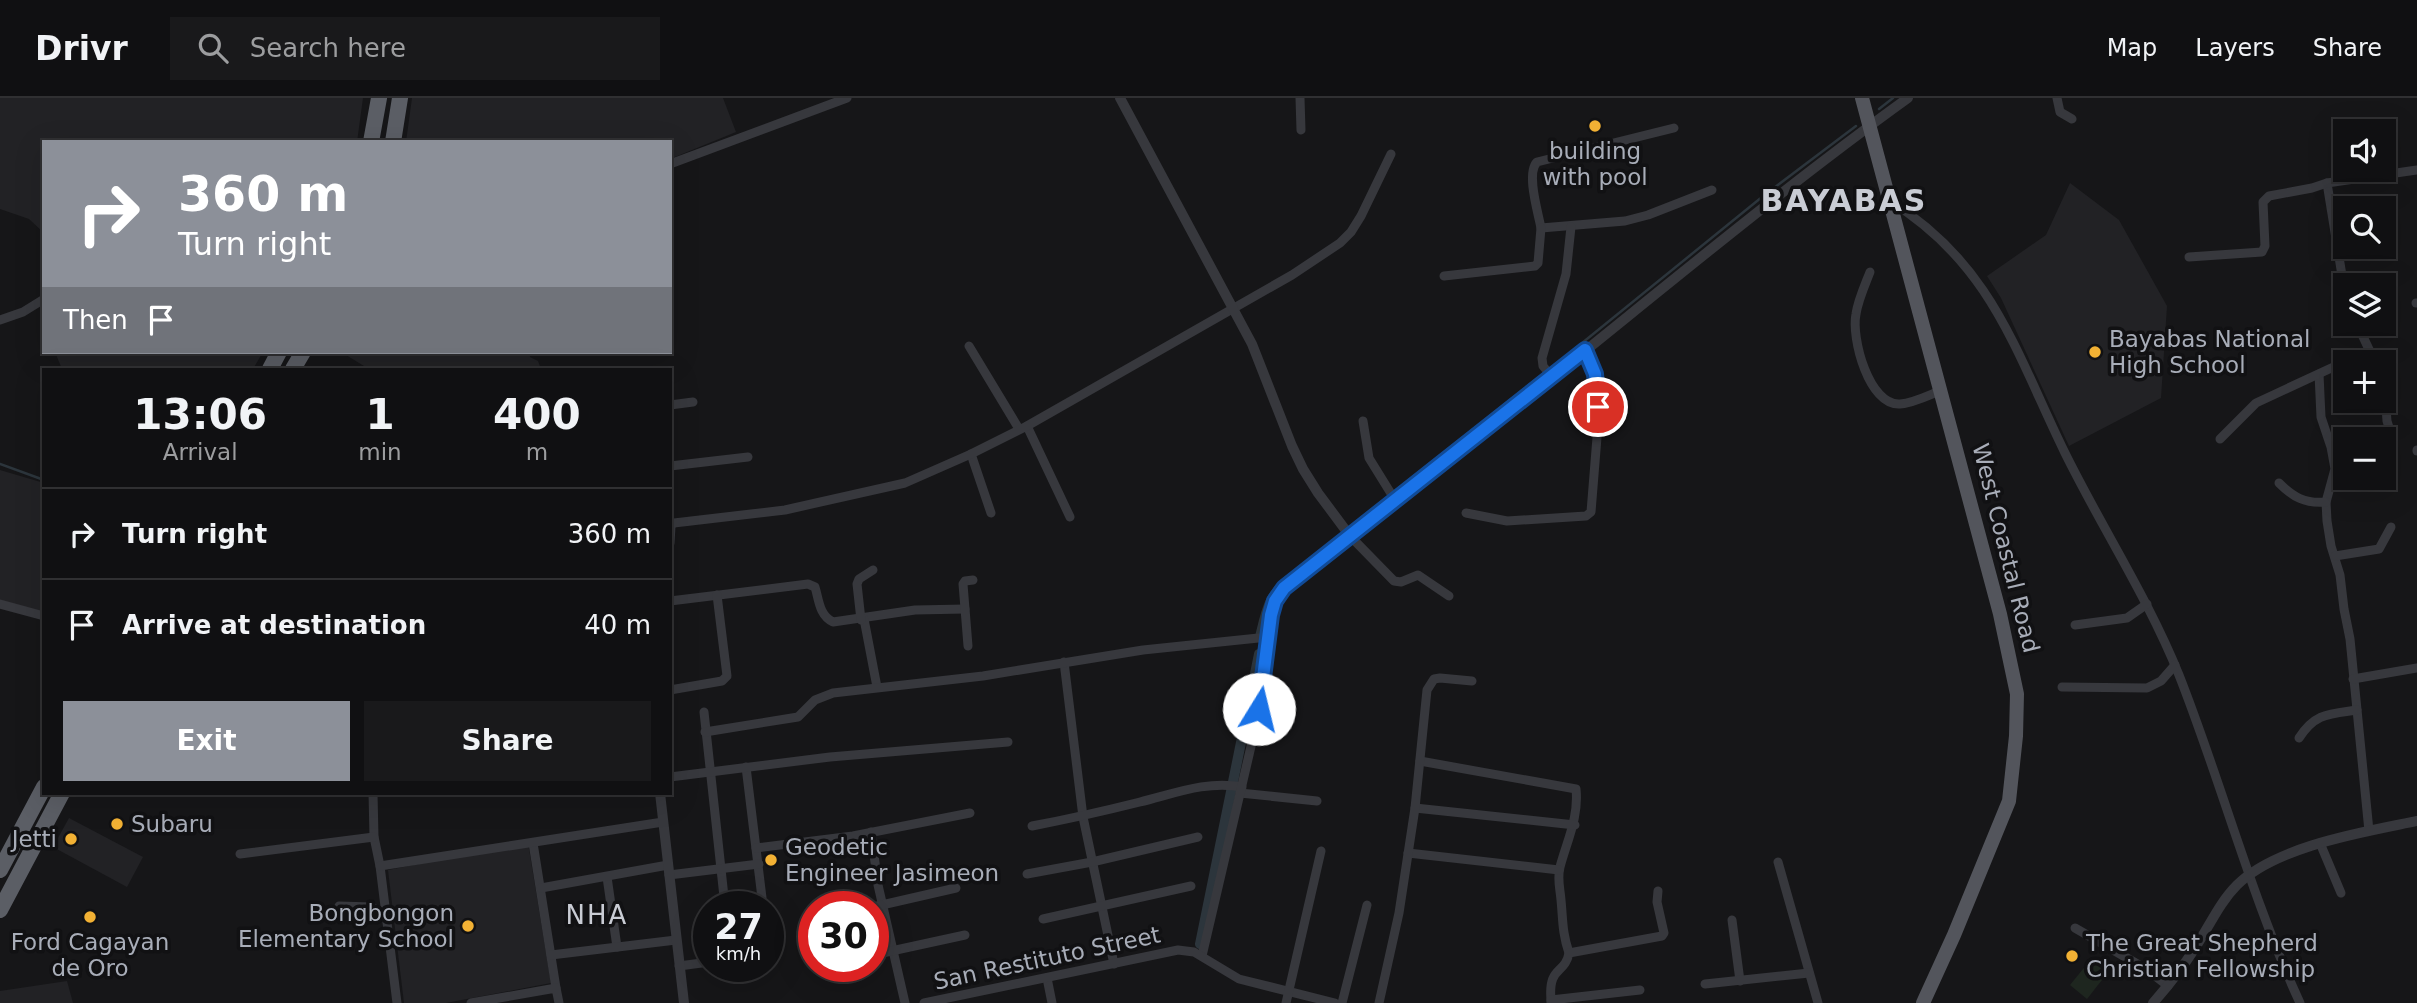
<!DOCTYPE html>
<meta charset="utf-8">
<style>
body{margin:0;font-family:"DejaVu Sans",sans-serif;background:#19191b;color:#f1f3f6;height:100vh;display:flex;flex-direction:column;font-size:26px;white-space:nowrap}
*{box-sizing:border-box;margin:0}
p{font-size:23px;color:#9c9d9f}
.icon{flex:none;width:38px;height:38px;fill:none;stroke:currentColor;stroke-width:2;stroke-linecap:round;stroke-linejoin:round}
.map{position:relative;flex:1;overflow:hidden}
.side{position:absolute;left:42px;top:270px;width:630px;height:427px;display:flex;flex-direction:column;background:#101012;border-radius:0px;box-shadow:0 7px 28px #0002,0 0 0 2px #303032}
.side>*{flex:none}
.guide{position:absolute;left:42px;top:42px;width:630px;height:214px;border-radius:0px;box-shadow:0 7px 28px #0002,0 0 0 2px #303032;background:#8c9099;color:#fff;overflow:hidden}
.fabs{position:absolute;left:2333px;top:21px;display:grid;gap:14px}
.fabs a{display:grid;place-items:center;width:63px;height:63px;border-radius:0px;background:#101012;box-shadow:0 7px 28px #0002,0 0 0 2px #303032;font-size:35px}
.speed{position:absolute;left:693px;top:793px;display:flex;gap:14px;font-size:35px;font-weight:700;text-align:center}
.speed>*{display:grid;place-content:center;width:91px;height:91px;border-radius:50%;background:#101012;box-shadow:0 7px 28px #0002,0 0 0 2px #303032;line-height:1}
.speed small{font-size:18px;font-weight:400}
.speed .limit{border:10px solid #d22;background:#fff;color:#111}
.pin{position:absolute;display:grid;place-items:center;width:60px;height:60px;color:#fff;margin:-30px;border:4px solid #fff;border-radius:50%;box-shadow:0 2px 7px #0007}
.me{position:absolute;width:77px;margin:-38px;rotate:9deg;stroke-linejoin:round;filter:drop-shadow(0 0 5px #0008)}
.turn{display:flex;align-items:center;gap:24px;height:147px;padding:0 21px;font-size:32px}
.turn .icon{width:91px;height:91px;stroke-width:2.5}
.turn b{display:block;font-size:49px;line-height:60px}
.then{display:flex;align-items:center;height:66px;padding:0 21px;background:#0003;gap:14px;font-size:26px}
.eta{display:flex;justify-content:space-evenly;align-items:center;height:119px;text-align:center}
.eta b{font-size:42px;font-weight:800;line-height:49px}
.action{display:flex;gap:14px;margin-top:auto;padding:14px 21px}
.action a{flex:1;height:80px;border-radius:0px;background:#8c9099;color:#fff;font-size:28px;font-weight:800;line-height:80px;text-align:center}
.action a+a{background:#19191b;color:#f1f3f6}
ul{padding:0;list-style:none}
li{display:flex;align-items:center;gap:21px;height:91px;padding:0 21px;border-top:2px solid #303032}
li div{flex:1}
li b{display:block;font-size:26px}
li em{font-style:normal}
header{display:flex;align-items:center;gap:42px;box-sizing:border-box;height:98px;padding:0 35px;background:#101012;border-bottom:2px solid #303032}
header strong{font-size:33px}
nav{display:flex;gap:38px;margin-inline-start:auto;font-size:24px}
.search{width:490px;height:63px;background:#19191b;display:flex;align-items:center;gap:18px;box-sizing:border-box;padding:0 24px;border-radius:0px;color:#9c9d9f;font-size:26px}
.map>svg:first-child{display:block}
.built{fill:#222225}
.green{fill:#1e261f}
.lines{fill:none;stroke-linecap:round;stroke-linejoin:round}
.stream{stroke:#2c353c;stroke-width:2.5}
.canal{stroke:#2c353c;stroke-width:10}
.minor{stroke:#37383d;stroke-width:9}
.tertiary{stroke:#37383d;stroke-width:10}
.primary{stroke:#53555c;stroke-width:14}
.trunk{stroke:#5b5e65;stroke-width:16}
.route-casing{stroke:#114b97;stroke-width:18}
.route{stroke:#1a73e8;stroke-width:12}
.poi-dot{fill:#f2b134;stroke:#111113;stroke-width:2.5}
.labels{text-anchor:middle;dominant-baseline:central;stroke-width:7;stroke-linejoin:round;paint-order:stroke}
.poi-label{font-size:23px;fill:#a8adb8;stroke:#111113;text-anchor:start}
.street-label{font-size:23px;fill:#a8adb8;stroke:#111113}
.quarter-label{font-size:26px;letter-spacing:2px;fill:#c9ccd4;stroke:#111113}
.district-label{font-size:30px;font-weight:bold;letter-spacing:2px;fill:#c9ccd4;stroke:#111113}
</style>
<header>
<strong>Drivr</strong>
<div class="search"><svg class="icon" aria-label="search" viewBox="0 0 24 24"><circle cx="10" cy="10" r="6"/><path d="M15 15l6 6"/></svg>Search here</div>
<nav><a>Map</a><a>Layers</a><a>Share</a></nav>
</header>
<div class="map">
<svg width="2417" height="905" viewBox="0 0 2417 905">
<rect width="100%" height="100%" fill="#161618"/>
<g class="built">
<polygon points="0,0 363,0 357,44 44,44 44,135 29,121 0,111"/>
<polygon points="412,0 723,0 736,34 670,61 670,44 406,44"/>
<polygon points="2070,85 2119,122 2167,208 2161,300 2069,348 2001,200 1987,178 2046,137"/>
<polygon points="55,254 263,254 253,271 62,271"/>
<polygon points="341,254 529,254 530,259 538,263 541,271 369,271"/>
<polygon points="0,372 44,385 44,516 0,504"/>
<polygon points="69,720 143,759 127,789 53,749"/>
<polygon points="528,745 551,885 446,905 404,905 388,772"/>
<polygon points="67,883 73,905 0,905 0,893"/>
</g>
<polygon class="green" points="2092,860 2109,873 2087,901 2070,887"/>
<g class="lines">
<g class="stream">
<polyline points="1879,11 1893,0"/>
<polyline points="1550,271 1762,99 1856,28"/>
<polyline points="0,366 44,382"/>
<polyline points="1352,427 1544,275"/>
</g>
<g class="canal">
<path d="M1260 539C1267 509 1269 495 1295 477"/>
<polyline points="1200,846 1259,556"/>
</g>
<g class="minor">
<polyline points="1300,0 1301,32"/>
<polyline points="2057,0 2060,14 2072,21"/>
<path d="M1674 30 1537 64C1526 75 1538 114 1541 130L1625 123 1648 117 1712 92"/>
<polyline points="670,66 847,0"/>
<polyline points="2327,85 2345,196"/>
<path d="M1890 103C1992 166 2016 255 2065 355 2102 430 2148 500 2179 577 2222 686 2251 799 2300 905"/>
<polyline points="2189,159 2262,154 2265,148 2263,104 2269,98 2312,90 2327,85 2417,72"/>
<path d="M1870 174C1865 187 1858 202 1856 216 1851 240 1869 308 1900 306 1914 305 1929 297 1942 292"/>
<polyline points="1444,178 1535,168 1538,165 1541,130"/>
<polyline points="2416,205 2417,205"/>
<polyline points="0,222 23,214 44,201"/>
<polyline points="2357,226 2375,264"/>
<polyline points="969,248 1019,331"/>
<polyline points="2319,276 2321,319 2331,349 2335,371 2326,404 2327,423 2331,448 2340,477 2344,511 2350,541 2369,733"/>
<polyline points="1552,279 1543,268 1542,260 1566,176 1571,129"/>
<polyline points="2384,283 2387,323 2393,342"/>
<polyline points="670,307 693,304"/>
<polyline points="1363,323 1369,360 1395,402"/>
<polyline points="1027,328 1070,419"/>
<polyline points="2220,341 2256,305 2368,253"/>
<polyline points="2417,353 2417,352"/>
<polyline points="971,356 991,415"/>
<polyline points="670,368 748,359"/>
<path d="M2279 385C2293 399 2305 406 2326 404"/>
<polyline points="1466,415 1507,423 1586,418 1591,414 1598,327 1597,291 1595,276 1585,252"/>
<polyline points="670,445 671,428 674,425 785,412 905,385 971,356 1027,328 1292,177 1340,145 1351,134 1361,118 1391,56"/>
<polyline points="2335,458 2379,451 2391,429"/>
<path d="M670 503 808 486 815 489C819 502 819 517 833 524L915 512 965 511"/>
<polyline points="0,506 44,518"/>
<polyline points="864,521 877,589"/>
<polyline points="861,522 857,486 859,481 873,472"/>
<polyline points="2075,527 2127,520 2147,506"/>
<polyline points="968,548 963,486 965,483 973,482"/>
<polyline points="1064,564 1083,719 1114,866"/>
<polyline points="2353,581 2417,570"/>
<polyline points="2062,589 2147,590 2161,583 2175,567"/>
<polyline points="670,592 722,583 727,578 717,497"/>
<polyline points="704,614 725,808"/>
<polyline points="705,634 798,619 815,602 833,595 983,578 1143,552 1268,539"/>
<path d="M2299 640C2315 615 2329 616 2357 612"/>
<path d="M1420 663 1576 691C1579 719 1567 743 1560 769 1557 781 1560 790 1561 802 1563 822 1562 834 1569 855"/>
<polyline points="746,669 763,808"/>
<polyline points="670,679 830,659 1008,644"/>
<polyline points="373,695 374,739 380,768 397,905"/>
<polyline points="1240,695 1317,703"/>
<polyline points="1415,710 1575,727"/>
<path d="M1032 728C1069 721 1104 713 1140 704 1173 696 1207 682 1242 689"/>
<polyline points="871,734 878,787 905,905"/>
<polyline points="533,745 556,890"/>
<polyline points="2320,745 2341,795"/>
<polyline points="756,750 853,738 970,715"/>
<polyline points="1408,755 1559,772"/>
<polyline points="240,756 374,739"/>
<polyline points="1778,764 1818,905"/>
<polyline points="380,768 663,724"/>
<polyline points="1027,776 1092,764 1198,739"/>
<polyline points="669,777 759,766"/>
<polyline points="607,779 617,849"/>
<polyline points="541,790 668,767"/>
<polyline points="339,808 372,809 386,818"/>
<polyline points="873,809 956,790"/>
<polyline points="1043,821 1191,788"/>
<polyline points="1732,822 1740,883"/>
<polyline points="2075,830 2146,871 2168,888"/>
<polyline points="551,857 676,842"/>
<polyline points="873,857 965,837"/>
<polyline points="1202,858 1256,627 1275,503 1292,483 1350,438 1394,483 1401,484 1418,477 1449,498"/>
<polyline points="679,868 709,864"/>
<polyline points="1047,880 1052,905"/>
<polyline points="1705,886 1809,875"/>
<path d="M1551 902C1548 867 1565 877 1569 855L1662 838 1664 835 1657 804 1658 793"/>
<polyline points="471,905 556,890 559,905"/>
<polyline points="924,905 1178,852 1194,854 1239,881 1335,905"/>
<polyline points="1286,905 1321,753"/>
<polyline points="1342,905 1367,807"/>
<polyline points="1379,905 1399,815 1415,710 1427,592 1434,581 1440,580 1472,583"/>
<polyline points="1551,905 1551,902 1640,892"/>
</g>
<g class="tertiary">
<path d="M1120 0 1252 246 1292 348 1303 371 1318 395 1350 438C1418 384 1487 332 1554 278 1671 184 1786 88 1908 0"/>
<polyline points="660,695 684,905"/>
<path d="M2153 905C2168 888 2183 869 2195 850 2209 829 2219 805 2237 787 2276 748 2364 734 2417 723"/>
</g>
<polyline class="primary" points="1862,0 2000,516 2017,596 2016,638 2009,703 1954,837 1923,905"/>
<g class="trunk">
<polyline points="371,44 379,0"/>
<polyline points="393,44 400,0"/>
<polyline points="270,271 279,254"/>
<polyline points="293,271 303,254"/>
<polyline points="0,772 44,689"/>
<polyline points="0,812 62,695"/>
</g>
</g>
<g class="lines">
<g class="route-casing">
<polyline id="route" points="1259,611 1271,517 1275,503 1284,490 1585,252 1595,276 1598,309"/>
</g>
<use href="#route" class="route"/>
</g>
<g class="poi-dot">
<circle cx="1595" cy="28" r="7"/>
<circle cx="2095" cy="254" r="7"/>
<circle cx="117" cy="726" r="7"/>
<circle cx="71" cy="741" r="7"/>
<circle cx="771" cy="762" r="7"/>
<circle cx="90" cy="819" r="7"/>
<circle cx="468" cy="828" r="7"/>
<circle cx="2072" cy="858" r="7"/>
</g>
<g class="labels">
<g class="poi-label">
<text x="1595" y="53" text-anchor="middle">building<tspan x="1595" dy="26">with pool</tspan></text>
<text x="2109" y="241">Bayabas National<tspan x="2109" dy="26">High School</tspan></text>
<text x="131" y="726">Subaru</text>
<text x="57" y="741" text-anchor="end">Jetti</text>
<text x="785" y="749">Geodetic<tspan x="785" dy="26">Engineer Jasimeon</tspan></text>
<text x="454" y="815" text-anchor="end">Bongbongon<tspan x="454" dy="26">Elementary School</tspan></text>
<text x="90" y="844" text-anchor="middle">Ford Cagayan<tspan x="90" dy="26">de Oro</tspan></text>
<text x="2086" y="845">The Great Shepherd<tspan x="2086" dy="26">Christian Fellowship</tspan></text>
</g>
<g class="street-label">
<text transform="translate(2006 450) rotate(76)">West Coastal Road</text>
<text transform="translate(1047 860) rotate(-12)">San Restituto Street</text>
</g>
<g class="quarter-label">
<text x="597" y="817">NHA</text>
</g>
<g class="district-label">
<text x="1844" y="102">BAYABAS</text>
</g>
</g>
</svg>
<div class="fabs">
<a><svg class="icon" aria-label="sound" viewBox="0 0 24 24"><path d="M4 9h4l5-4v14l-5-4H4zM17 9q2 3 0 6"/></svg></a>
<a><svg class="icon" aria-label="search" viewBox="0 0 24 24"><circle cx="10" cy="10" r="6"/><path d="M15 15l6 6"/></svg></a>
<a><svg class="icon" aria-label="layers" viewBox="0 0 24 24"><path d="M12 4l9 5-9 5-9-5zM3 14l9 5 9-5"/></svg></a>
<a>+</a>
<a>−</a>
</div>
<div class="speed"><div>27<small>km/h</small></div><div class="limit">30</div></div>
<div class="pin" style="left:1598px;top:309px;background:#d93025"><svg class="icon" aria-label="arrive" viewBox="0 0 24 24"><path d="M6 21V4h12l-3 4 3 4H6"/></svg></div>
<svg class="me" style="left:1259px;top:611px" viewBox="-20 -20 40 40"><circle r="19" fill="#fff"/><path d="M0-13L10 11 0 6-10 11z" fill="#1a73e8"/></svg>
<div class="guide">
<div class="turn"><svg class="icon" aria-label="right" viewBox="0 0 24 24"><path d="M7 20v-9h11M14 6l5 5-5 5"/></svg><div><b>360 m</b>Turn right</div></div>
<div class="then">Then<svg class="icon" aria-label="arrive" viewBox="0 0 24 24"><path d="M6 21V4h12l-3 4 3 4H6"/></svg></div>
</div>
<section class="side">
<div class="eta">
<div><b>13:06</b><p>Arrival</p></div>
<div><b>1</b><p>min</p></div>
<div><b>400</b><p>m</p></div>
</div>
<ul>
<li><svg class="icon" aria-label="right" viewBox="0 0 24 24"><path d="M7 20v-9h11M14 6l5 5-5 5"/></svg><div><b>Turn right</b></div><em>360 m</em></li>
<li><svg class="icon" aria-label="arrive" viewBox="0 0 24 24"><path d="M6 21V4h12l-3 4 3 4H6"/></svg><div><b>Arrive at destination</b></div><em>40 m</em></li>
</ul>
<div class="action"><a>Exit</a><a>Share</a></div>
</section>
</div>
